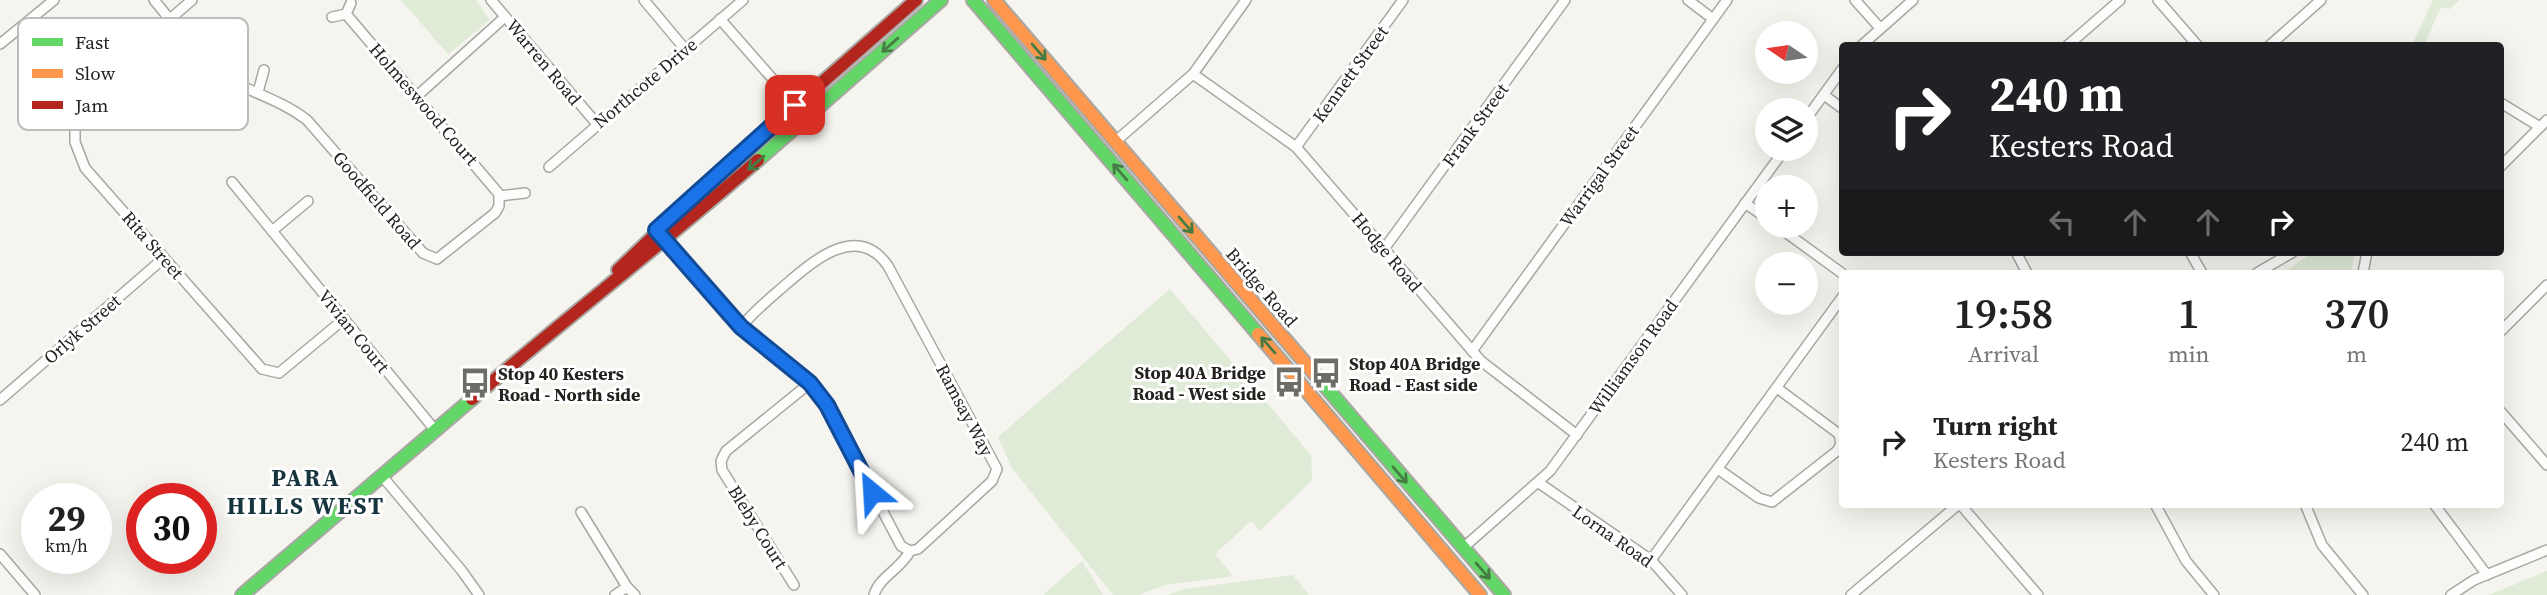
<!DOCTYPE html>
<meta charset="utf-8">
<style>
body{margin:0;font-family:"Source Serif 4",serif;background:#f2f2f2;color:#222;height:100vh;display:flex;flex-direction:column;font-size:26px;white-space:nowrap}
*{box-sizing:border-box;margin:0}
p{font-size:23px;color:#767676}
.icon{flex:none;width:38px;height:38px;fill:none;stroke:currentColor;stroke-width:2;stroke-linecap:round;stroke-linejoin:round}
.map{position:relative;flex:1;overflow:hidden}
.details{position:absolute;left:1839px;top:270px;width:665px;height:238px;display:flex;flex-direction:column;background:#fff;border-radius:7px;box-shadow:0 7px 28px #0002}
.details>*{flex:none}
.guide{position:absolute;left:1839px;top:42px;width:665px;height:214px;border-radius:7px;box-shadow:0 7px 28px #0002;background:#202124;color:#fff;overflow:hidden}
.needle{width:46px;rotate:283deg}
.tools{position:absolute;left:1755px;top:21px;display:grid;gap:14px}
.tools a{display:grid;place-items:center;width:63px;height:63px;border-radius:50%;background:#fff;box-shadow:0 7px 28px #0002;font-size:35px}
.speed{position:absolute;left:21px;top:483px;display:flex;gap:14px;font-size:35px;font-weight:700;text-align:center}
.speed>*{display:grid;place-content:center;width:91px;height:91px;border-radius:50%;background:#fff;box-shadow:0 7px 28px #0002;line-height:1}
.speed small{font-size:18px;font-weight:400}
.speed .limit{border:10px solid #d22;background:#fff;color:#111}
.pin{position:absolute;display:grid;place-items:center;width:60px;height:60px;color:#fff;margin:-30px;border-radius:14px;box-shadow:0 4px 10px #0006}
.me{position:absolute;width:77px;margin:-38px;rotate:333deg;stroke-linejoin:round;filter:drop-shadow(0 0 5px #0008)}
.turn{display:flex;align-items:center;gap:24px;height:147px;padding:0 35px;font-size:32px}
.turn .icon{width:91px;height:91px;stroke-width:2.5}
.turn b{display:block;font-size:49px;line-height:60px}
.lanes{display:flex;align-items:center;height:66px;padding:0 35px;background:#0003;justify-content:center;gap:35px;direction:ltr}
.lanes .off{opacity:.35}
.eta{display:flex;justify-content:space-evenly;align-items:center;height:119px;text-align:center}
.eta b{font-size:42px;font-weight:600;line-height:49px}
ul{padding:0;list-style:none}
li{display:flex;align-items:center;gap:21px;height:105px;padding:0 35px}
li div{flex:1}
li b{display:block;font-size:26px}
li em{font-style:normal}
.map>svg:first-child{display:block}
.green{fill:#dfead7}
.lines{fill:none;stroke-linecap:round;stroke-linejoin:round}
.street-casing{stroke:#a8a7a3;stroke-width:12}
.fast-casing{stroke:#a8a7a3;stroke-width:16}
.slow-casing{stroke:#a8a7a3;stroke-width:16}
.jam-casing{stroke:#a8a7a3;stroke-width:16}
.street{stroke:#fefdfc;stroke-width:9}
.fast{stroke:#63d668;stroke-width:12}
.slow{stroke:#ff974d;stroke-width:12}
.jam{stroke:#b3261e;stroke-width:12}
.oneway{stroke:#447c44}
.route-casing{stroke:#114b97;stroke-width:18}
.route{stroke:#1a73e8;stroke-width:12}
.labels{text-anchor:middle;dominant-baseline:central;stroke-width:6;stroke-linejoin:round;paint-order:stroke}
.street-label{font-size:18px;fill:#24221f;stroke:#fff}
.poi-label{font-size:18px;font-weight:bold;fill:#24221f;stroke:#fff;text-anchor:start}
.district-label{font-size:24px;font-weight:bold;letter-spacing:2px;fill:#16353e;stroke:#fff}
.key{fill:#fff;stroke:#bdbdbc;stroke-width:2}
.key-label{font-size:19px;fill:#24221f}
</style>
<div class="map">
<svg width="2547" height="595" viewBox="0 0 2547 595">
<rect width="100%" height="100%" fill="#f6f4ee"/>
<g class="green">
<polygon points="401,0 476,0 490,20 448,54"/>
<polygon points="2433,0 2460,0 2450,9 2441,7 2424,45 2412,45"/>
<polygon points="2313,252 2355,252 2351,273 2284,273"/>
<polygon points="1170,289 1311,455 1312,480 1260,531 1251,521 1215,554 1233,576 1165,585 1139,595 1113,595 1012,468 998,437"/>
<polygon points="1082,561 1103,595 1043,595"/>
<polygon points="2547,571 2547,595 2489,595"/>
<polygon points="1293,575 1309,595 1167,595 1184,589"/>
</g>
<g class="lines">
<g class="street-casing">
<g id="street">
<path d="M154 0C175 24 196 60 224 77 252 93 281 100 307 120L423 253 437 259 495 213 499 206V194L346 14"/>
<polyline points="491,0 597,124"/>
<polyline points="644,0 685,49"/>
<polyline points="1688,0 1713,19"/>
<polyline points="1855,0 1880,28"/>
<polyline points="2158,0 2198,46"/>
<polyline points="332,17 346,14 351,3"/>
<polyline points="170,19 192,0"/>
<polyline points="720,19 807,118"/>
<polyline points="31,20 75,78 75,142 85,168 262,369 279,373 344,319"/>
<polyline points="0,44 54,0"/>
<polyline points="1861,46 1913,0"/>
<polyline points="2067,46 2120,0"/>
<polyline points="2269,46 2321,0"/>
<polyline points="1193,74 1296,147 1481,361 1577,435"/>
<polyline points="258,92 264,70"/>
<polyline points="1824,95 1843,109"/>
<polyline points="417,96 505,17"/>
<polyline points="2501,103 2540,127"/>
<polyline points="1806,119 1843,68"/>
<polyline points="1116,141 1193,74 1246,0"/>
<polyline points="1296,147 1403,0"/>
<polyline points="2501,166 2547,120"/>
<polyline points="549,167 743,0"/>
<polyline points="232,182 435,430"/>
<polyline points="500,196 525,193"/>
<polyline points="1745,203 1768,219"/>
<polyline points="1777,226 1843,274"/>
<polyline points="272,231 308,201"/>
<path d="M662 237 741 327 793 368 827 405 901 546 910 551 918 549 992 481 997 469 888 266C857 221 812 262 784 286 769 299 753 312 741 327"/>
<polyline points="1384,249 1565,0"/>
<polyline points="2016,252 2027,273"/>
<polyline points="2190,252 2202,273"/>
<polyline points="2257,273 2293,252"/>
<polyline points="2363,273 2367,252"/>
<polyline points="2501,331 2547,285"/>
<polyline points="1472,351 1727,0"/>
<polyline points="0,400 164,258"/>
<polyline points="2501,412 2547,465"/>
<polyline points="1718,469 1759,498 1772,502 1837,451 1841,444 1839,434 1777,388"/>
<polyline points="382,476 462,571 479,595"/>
<polyline points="1539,483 1651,560 1682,595"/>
<polyline points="1960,504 2038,595"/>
<polyline points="2155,504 2186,561 2214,595"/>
<polyline points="2305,504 2322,545 2363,595"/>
<polyline points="2434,504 2487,575"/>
<polyline points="581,512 627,587 635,595"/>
<polyline points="1463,548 1550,471 1785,149"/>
<polyline points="0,554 35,595"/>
<polyline points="1651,560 1843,296"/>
<polyline points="794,585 722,470 721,461 726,451 810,383"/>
<polyline points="615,595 627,587"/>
<path d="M874 595C879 577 901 569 910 551"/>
<polyline points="1851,595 1959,504"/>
<polyline points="2451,595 2474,580 2547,550"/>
</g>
</g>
<g class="fast-casing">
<g id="fast">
<polyline points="973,0 1258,334"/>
<polyline points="758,160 941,0"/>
<polyline points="1319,379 1504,595"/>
<polyline points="242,595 472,399"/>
</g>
</g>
<g class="slow-casing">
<g id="slow">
<polyline points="994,0 1319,379"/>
<polyline points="1258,334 1480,595"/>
</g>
</g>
<g class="jam-casing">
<g id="jam">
<polyline points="618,270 727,166 916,0"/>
<path d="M472 399C566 318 665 242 758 160"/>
</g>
</g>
<use href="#street" class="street"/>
<use href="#fast" class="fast"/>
<use href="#slow" class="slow"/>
<use href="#jam" class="jam"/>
</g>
<defs><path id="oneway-shaft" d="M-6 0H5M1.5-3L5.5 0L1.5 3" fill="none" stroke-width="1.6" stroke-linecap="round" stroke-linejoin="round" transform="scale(1.75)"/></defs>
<g class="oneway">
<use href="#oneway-shaft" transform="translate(890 45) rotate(139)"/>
<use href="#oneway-shaft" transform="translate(1039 52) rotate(49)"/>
<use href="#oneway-shaft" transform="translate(756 163) rotate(139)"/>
<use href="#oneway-shaft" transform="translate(1120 172) rotate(-131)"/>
<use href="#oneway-shaft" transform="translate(1186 225) rotate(49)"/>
<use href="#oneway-shaft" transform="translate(1268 345) rotate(-131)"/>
<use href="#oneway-shaft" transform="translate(1400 475) rotate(49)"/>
<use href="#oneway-shaft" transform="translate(1483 571) rotate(49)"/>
</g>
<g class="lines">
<g class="route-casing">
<polyline id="route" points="795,105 656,230 741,327 810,383 827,405 872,492"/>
</g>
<use href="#route" class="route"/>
</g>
<defs>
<g id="bus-bare" transform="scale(2.415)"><path d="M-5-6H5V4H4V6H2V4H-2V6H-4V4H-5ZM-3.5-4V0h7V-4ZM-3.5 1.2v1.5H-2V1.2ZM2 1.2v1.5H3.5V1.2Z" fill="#6e6c67" stroke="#fff" stroke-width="2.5" paint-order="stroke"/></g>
</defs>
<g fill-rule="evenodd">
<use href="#bus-bare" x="1326" y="373"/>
<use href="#bus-bare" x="1289" y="382"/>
<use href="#bus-bare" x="475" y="383"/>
</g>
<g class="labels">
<g class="street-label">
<text transform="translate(544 62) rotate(50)">Warren Road</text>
<text transform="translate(1350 74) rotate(-54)">Kennett Street</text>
<text transform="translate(645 83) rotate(-40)">Northcote Drive</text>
<text transform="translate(424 104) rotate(49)">Holmeswood Court</text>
<text transform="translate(1475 125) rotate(-54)">Frank Street</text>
<text transform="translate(1599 176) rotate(-54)">Warrigal Street</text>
<text transform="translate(377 200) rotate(49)">Goodfield Road</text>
<text transform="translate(153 245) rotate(49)">Rita Street</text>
<text transform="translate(1387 252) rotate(50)">Hodge Road</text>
<text transform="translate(1262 287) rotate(49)">Bridge Road</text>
<text transform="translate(82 329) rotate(-41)">Orlyk Street</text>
<text transform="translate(354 331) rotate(51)">Vivian Court</text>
<text transform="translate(1633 357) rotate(-54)">Williamson Road</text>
<text transform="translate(965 410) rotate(62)">Ramsay Way</text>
<text transform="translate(758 527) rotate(58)">Bleby Court</text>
<text transform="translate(1613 536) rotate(35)">Lorna Road</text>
</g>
<g class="poi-label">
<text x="1349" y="363">Stop 40A Bridge<tspan x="1349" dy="21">Road - East side</tspan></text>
<text x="1266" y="372" text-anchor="end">Stop 40A Bridge<tspan x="1266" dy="21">Road - West side</tspan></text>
<text x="498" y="373">Stop 40 Kesters<tspan x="498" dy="21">Road - North side</tspan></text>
</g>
<g class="district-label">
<text x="306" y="477">PARA<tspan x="306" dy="28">HILLS WEST</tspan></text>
</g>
</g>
<rect x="18" y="18" width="230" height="112" rx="10" class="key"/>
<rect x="32" y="38" width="31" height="8" fill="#63d668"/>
<rect x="32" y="69" width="31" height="9" fill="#ff974d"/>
<rect x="32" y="101" width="31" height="8" fill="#b3261e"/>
<g class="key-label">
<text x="75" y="49">Fast</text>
<text x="75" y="80">Slow</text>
<text x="75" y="112">Jam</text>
</g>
</svg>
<div class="tools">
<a><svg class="needle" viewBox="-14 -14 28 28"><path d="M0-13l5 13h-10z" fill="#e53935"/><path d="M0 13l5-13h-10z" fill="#767676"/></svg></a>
<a><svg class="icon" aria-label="layers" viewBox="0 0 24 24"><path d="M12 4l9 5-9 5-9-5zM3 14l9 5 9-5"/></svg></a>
<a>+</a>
<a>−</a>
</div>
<div class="speed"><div>29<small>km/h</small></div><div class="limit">30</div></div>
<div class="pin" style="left:795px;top:105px;background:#d93025"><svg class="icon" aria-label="arrive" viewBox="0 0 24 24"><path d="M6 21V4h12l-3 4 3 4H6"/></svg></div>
<svg class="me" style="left:872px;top:492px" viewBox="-20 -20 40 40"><path d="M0-17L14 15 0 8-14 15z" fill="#1a73e8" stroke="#fff" stroke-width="4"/></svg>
<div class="guide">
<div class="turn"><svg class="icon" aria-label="right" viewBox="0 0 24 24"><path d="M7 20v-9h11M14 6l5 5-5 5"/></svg><div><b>240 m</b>Kesters Road</div></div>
<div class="lanes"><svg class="icon off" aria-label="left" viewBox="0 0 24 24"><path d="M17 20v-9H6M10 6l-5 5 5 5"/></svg><svg class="icon off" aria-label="ahead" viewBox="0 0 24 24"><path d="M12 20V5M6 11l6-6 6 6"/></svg><svg class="icon off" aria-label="ahead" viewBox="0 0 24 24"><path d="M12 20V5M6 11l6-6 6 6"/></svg><svg class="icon" aria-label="right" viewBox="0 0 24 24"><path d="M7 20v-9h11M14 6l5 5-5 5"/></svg></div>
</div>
<section class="details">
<div class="eta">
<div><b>19:58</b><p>Arrival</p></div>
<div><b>1</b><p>min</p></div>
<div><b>370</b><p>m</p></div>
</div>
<ul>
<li><svg class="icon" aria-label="right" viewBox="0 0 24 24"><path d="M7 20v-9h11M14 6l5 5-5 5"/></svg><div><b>Turn right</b><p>Kesters Road</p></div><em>240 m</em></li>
</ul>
</section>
</div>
